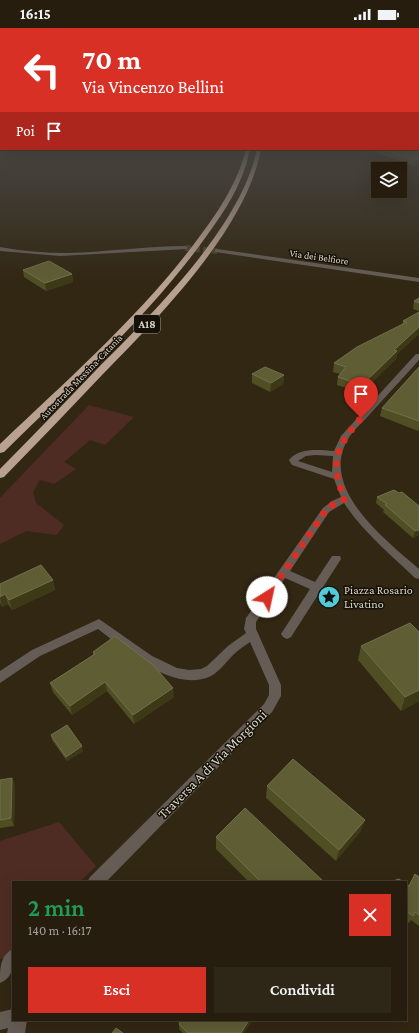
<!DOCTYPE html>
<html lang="it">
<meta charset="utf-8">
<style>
body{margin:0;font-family:"Crimson Pro",serif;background:#2e2617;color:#f1f3f6;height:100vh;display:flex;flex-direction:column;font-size:15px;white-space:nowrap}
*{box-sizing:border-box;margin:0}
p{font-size:13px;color:#a4a29e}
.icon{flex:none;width:22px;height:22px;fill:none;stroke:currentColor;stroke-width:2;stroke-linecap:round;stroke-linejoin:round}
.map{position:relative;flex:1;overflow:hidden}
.drawer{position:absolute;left:12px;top:853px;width:395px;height:140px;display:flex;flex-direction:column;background:#261d0e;border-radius:0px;box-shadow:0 4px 16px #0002,0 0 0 1px #423b2e}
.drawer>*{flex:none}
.top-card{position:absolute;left:0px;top:0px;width:419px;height:122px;box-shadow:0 4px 16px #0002,0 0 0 1px #423b2e;background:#d93025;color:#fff;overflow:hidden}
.buttons{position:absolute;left:371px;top:134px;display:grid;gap:8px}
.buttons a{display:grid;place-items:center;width:36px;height:36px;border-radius:0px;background:#261d0e;box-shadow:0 4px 16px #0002,0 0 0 1px #423b2e;font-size:20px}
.pin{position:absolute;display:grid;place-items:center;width:34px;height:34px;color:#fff;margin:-41px -17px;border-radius:50% 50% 50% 0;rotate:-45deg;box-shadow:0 0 4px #0007}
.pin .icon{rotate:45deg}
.me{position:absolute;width:44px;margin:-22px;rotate:35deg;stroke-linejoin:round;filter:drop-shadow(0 0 3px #0008)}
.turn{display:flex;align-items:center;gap:14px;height:84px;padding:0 16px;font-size:18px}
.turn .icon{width:52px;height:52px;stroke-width:2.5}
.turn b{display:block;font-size:28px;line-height:34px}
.then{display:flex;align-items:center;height:38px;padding:0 16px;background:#0003;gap:8px;font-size:15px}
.round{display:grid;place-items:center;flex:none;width:42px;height:42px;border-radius:0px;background:#2e2617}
.head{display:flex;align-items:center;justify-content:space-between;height:68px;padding:0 16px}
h1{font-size:24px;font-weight:600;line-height:30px;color:#1e9e55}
.primary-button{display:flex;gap:8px;margin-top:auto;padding:8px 16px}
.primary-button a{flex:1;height:46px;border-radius:0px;background:#d93025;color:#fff;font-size:16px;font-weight:600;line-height:46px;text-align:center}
.primary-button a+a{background:#2e2617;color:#f1f3f6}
.status{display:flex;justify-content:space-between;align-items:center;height:28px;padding:0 20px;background:#261d0e;direction:ltr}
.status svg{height:11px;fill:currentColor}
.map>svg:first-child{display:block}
.green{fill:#4f2c23}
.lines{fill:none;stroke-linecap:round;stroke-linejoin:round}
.minor-tunnel{stroke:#4c412e;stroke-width:6;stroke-dasharray:6 3;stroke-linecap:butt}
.minor{fill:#655c55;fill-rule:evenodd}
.highway{fill:#b8a190;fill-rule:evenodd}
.wall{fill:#504e23}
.shaded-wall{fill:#3d3815}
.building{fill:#5f5d34;stroke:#72704c}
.route{stroke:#d93025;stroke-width:7;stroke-dasharray:0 12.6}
.labels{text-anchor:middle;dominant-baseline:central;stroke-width:3;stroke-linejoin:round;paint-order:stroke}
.far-street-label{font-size:10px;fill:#dcd5c9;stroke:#151108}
.shield{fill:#151108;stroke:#a09a8f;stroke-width:1}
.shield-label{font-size:11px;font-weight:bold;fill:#dcd5c9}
.poi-label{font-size:12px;fill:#dcd5c9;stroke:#151108;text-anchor:start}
.near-street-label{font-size:14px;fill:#dcd5c9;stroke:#151108}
</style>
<div class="status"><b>16:15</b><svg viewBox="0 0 49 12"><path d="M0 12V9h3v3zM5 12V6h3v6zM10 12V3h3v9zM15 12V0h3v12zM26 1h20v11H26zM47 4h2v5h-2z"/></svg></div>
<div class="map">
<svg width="419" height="1005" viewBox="0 0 419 1005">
<rect width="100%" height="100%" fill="#322713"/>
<g class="green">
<polygon points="89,377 134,389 105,417 90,412 64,434 76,441 54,456 40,452 33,464 36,475 64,497 57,507 26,503 0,516 0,470"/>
<polygon points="59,794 96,838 80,854 13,854 13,921 4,930 0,931 0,813"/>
</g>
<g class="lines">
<polyline class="minor-tunnel" points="185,220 217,223"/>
<g class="minor">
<path d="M185 218 187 219V221L60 228 0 223V219C22 223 45 225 68 225 107 224 146 218 185 218Z"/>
<polygon points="217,221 419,250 419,254 215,224 215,222"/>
<path d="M416 326H419V332C403 350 386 368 370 386 363 394 353 402 348 411 318 461 387 513 419 541V551L415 550C390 526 363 504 344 475L329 484 290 543 315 554 332 528H340L341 531 291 609 287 611 283 609 281 606 310 561 285 550 256 594V601L281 657V668L272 684 106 854H87L90 849 264 676 269 667V657L250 614C244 618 238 622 233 627 226 634 220 643 211 648 173 666 126 622 98 601L40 628 0 655V643L32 622 99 591 152 628 177 640 189 642 201 641 207 638 228 618 246 605 244 601 246 590 323 480 332 473 341 469 334 451 292 437 289 432C299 419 320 422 334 423L341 408ZM315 427 333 428 332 444 298 433 306 428Z"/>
<path d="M13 921C13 935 15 949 0 955 0 941 0 927 13 921Z"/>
<polygon points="13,981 13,992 27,992 25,1005 7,1005 8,1000 0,1002 0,984"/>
</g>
<g class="highway">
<path d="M246 121H250C243 158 222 187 200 217 143 294 71 358 4 424L0 425V416C67 352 138 290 194 216 216 187 237 157 246 121Z"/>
<path d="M257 121H261C247 200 158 290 103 346 70 381 37 415 4 449L0 450V441C33 408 65 374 97 341 152 286 241 199 257 121Z"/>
</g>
</g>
<g class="wall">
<polygon points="372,121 418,121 419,136 415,138 372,123"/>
<polygon points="23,242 72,246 73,254 46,263 24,249"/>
<polygon points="419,270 419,283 413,281 414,273"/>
<polygon points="419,284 419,306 397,326 396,331 361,365 337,357 338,349 340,346 333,344 334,335 402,297 403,293"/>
<polygon points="419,339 419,402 418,403 380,388 382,380"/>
<polygon points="252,346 284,347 283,356 270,364 252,355"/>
<polygon points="394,462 419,507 413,510 383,484 384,482 376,475 377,469"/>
<polygon points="53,552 55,562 12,582 8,576 2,579 0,575 0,556"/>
<polygon points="361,618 419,673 401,683 358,632"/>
<polygon points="93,624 174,669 134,696 107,663 72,687 53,664 50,655 93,627"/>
<polygon points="51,707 83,723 67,733 52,712"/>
<polygon points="12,750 15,758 14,798 0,800 0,752"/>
<polygon points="267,758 365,792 360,804 336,833 266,770"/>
<polygon points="216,809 322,852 321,854 249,854 216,821"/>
<polygon points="419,849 419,898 411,892 409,895 406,893 406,856 409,858"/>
<polygon points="181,992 252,992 244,1005 183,1005 179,1001 179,996"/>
</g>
<g class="shaded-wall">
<polygon points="419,131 419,136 415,138 415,132"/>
<polygon points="72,246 73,254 46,263 45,255"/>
<polygon points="419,299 419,306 397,326 396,331 361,365 362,357 394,322"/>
<polygon points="284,347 283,356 270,364 271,355"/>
<polygon points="419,502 419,507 413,510 415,503"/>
<polygon points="53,552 55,562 12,582 9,572"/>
<polygon points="5,566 8,576 2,579 0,569"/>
<polygon points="105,654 107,663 72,687 70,678"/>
<polygon points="173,660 174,669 134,696 133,687"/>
<polygon points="419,662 419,673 401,683 405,669"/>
<polygon points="82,718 83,723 67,733 66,729"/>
<polygon points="12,750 15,758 14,798 11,790"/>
<polygon points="365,792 360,804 336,833 339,822"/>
<polygon points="249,992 252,992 244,1005 241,1005"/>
</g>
<g class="building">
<polygon points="418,112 419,112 419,131 415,132 381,121 418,121"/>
<polygon points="49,233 72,246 45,255 23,242"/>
<polygon points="419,270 419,275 414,273"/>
<polygon points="419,284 419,299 394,322 397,323 362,357 338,349 346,339 334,335 357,319 407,294 403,293"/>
<polygon points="265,339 284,347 271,355 252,346"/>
<polygon points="419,339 419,393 382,380"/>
<polygon points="394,462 399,465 402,464 419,478 419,502 415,503 385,477 387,476 377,469"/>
<polygon points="41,537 53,552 9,572 5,566 0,569 0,556"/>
<polygon points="410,595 419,604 419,662 405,669 361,618"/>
<polygon points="115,608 154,638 173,660 133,687 105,654 70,678 50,655 95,626 93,624"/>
<polygon points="67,697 82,718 66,729 51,707"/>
<polygon points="293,731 365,792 339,822 267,758"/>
<polygon points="12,750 11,790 0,792 0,752"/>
<polygon points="245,780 322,852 320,854 261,854 216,809"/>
<polygon points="415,846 419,849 419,887 415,884 413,888 406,883 406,856 409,858"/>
<polygon points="399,851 403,854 390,854"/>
<polygon points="181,992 249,992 241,1005 188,1005 179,996"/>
<polygon points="116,1000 123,1005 112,1005"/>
</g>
<linearGradient id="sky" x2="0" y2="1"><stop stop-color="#1c150a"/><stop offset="0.44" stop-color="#494744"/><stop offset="1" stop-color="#494744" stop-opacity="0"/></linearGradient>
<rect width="419" height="252" fill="url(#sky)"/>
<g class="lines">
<path class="route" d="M267 569 326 482 335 475 345 471C329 434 336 419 361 390"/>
</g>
<defs>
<g id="sight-disc" transform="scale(1.15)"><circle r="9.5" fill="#52cbd8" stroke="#151108"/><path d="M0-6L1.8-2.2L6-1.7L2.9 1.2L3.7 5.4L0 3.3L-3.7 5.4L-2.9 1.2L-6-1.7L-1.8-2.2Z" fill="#111"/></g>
</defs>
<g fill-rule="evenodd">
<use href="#sight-disc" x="329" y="569"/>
</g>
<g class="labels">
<g class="far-street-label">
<text transform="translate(319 229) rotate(8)">Via dei Belfiore</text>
<text transform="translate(81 349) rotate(-46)">Autostrada Messina-Catania</text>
</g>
<rect class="shield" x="134" y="287" width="26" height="18" rx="3"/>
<g class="shield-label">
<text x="147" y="296">A18</text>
</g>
<g class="poi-label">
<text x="344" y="562">Piazza Rosario<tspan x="344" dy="14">Livatino</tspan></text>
</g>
<g class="near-street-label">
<text transform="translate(212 736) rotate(-45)">Traversa A di Via Morgioni</text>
</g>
</g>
</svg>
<div class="buttons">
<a><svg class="icon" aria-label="layers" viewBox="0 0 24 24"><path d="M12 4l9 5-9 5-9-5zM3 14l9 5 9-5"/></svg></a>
</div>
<div class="pin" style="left:361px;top:390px;background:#d93025"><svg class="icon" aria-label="arrive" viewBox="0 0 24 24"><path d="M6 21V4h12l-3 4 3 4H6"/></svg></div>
<svg class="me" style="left:267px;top:569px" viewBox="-20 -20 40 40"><circle r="19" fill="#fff"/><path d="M0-13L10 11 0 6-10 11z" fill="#d93025"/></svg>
<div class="top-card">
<div class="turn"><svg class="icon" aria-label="left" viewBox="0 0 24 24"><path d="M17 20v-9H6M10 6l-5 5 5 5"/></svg><div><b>70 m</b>Via Vincenzo Bellini</div></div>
<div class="then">Poi<svg class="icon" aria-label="arrive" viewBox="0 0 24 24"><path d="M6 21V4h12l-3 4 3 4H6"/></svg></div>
</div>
<section class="drawer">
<div class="head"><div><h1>2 min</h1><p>140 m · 16:17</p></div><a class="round" style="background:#d93025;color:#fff"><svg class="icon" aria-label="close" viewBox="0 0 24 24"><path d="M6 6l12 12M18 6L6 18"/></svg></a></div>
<div class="primary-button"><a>Esci</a><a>Condividi</a></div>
</section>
</div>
